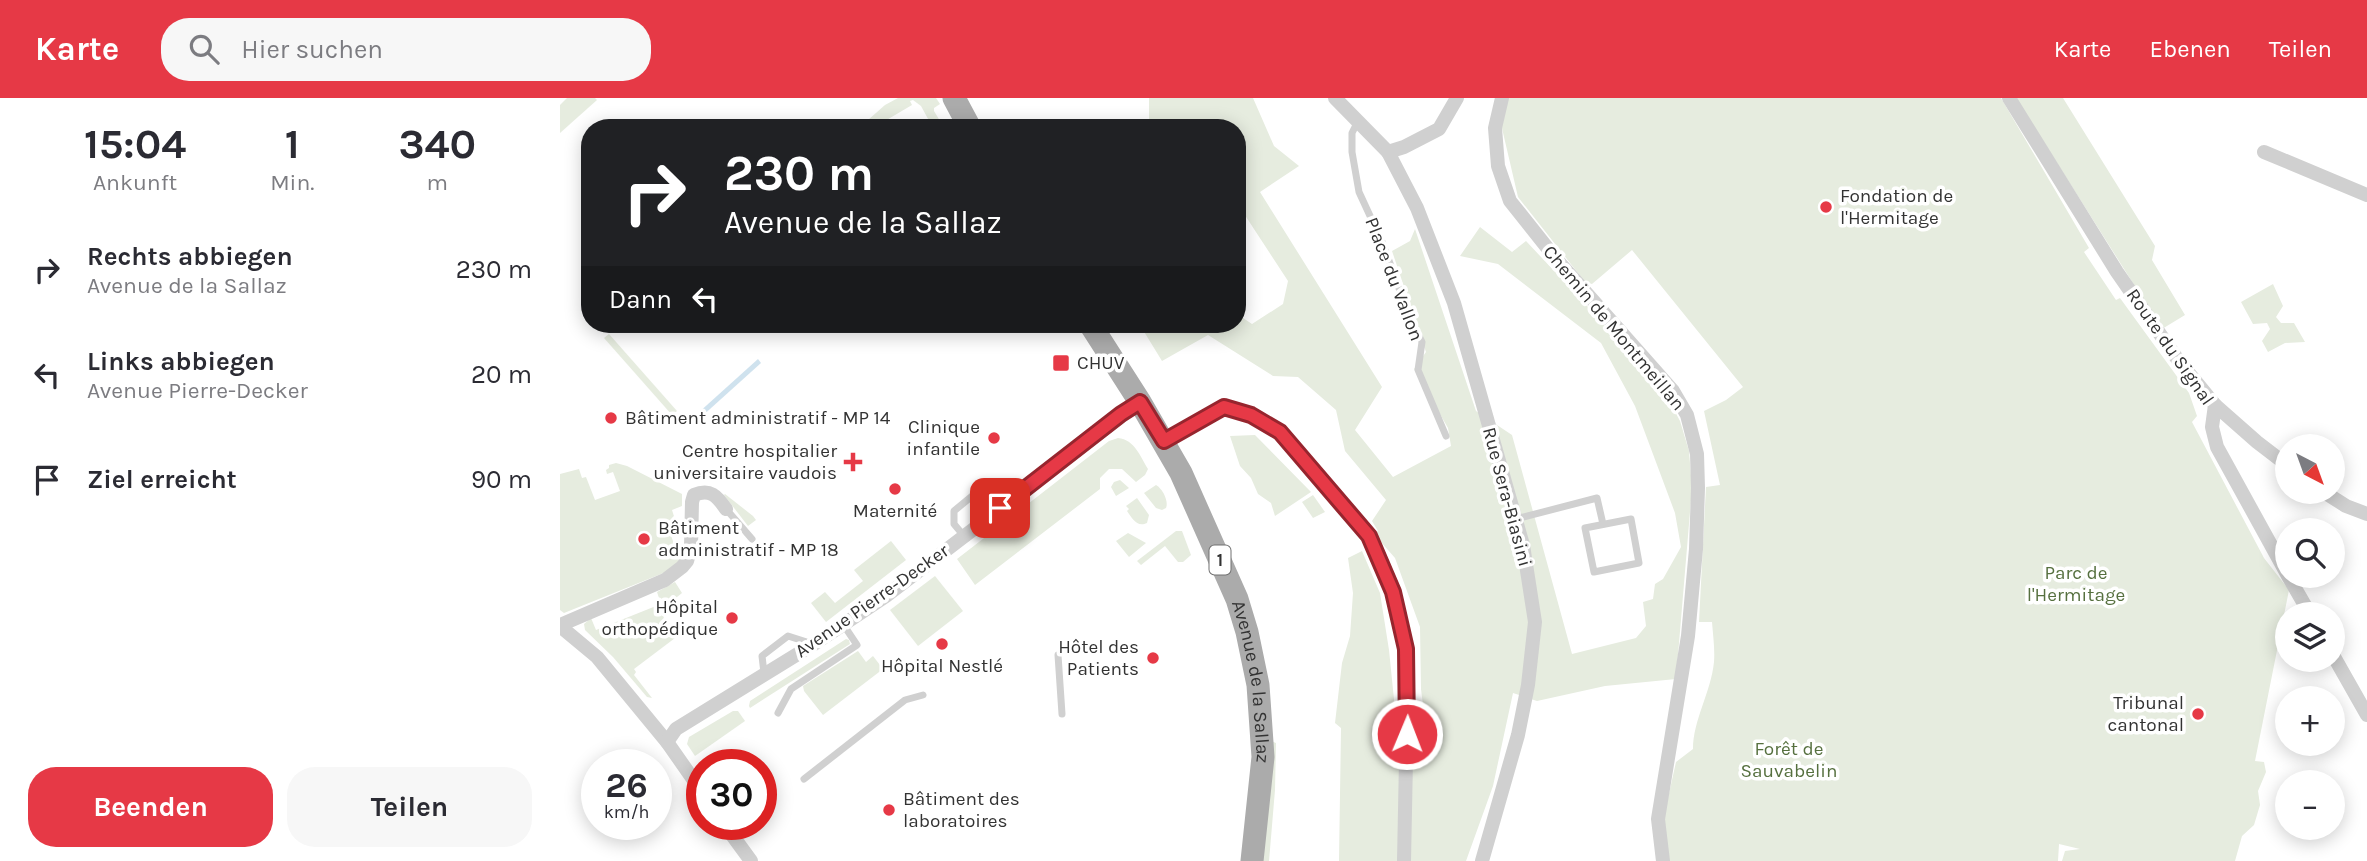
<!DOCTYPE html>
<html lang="de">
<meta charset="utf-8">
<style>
body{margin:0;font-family:Karla,sans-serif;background:#f7f7f7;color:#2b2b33;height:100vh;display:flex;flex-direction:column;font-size:26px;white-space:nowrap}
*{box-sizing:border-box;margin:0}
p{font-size:23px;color:#7c7c81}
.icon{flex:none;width:38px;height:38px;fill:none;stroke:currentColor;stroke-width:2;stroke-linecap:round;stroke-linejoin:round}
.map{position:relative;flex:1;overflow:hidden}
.details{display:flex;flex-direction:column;background:#fff;width:560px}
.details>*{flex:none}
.top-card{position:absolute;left:21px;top:21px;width:665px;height:214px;border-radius:28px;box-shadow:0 4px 18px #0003;background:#202124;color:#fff;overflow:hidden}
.needle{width:46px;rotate:139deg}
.tools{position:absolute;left:1715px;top:336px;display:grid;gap:14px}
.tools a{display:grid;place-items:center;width:70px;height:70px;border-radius:50%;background:#fff;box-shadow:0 4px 18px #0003;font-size:35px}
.speed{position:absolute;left:21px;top:651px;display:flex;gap:14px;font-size:35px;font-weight:700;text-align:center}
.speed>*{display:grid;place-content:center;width:91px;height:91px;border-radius:50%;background:#fff;box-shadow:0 4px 18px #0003;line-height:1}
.speed small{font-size:18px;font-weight:400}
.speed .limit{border:10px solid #d22;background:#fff;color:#111}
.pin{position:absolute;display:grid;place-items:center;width:60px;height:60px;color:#fff;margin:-30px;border-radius:14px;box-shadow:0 4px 10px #0006}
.me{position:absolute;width:77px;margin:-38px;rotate:1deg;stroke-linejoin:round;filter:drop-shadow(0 0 5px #0008)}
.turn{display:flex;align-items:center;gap:24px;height:147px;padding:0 28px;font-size:32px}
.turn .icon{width:91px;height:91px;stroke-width:2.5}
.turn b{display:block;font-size:49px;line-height:60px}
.then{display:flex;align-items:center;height:66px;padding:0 28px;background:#0003;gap:14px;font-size:26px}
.eta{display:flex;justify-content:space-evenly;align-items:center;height:119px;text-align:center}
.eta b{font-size:42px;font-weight:700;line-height:49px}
.action{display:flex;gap:14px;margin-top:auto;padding:14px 28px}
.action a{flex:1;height:80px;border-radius:28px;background:#e63946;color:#fff;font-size:28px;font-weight:700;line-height:80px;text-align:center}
.action a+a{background:#f7f7f7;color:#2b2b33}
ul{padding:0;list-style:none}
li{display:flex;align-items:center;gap:21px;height:105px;padding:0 28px}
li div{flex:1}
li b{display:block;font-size:26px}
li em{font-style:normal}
header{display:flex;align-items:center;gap:42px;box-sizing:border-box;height:98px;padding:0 35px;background:#e63946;color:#fff}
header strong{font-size:33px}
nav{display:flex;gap:38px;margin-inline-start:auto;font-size:24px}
.search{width:490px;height:63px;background:#f7f7f7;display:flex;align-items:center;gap:18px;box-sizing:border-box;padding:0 24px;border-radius:28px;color:#7c7c81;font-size:26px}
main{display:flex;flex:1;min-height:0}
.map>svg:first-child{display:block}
.green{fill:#e6ecdf}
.water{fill:#cfe2ee}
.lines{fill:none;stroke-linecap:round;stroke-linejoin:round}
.service{stroke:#d0d0d0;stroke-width:7}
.minor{stroke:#d0d0d0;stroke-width:14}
.primary{stroke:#ababab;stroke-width:23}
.route-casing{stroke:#96252e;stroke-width:18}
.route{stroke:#e63946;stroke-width:12}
.poi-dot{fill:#e63946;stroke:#fff;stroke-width:2.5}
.labels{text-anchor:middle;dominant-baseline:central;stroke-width:7;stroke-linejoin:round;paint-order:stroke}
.shield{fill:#fff;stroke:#707070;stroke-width:2}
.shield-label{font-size:18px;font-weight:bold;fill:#333}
.poi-label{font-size:19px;fill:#333;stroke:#fff;text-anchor:start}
.street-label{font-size:19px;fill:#333;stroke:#fff}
.park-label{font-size:19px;fill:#56703f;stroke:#fff}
</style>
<header>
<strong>Karte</strong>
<div class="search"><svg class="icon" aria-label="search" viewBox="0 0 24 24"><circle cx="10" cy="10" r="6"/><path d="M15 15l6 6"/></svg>Hier suchen</div>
<nav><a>Karte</a><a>Ebenen</a><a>Teilen</a></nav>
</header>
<main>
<section class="details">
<div class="eta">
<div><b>15:04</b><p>Ankunft</p></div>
<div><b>1</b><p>Min.</p></div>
<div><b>340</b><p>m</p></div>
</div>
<ul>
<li><svg class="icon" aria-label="right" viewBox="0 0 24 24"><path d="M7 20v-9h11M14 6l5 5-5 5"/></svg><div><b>Rechts abbiegen</b><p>Avenue de la Sallaz</p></div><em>230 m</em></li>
<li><svg class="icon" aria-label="left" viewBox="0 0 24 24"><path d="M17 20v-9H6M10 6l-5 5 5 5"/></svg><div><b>Links abbiegen</b><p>Avenue Pierre-Decker</p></div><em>20 m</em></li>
<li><svg class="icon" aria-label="arrive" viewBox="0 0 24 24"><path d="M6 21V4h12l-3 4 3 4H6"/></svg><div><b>Ziel erreicht</b></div><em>90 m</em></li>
</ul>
<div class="action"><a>Beenden</a><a>Teilen</a></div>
</section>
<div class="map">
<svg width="1807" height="763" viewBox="0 0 1807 763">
<rect width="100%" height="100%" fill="#fff"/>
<g class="green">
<polygon points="7,0 35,0 37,2 0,35 0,7"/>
<polygon points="338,0 376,0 380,6 374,10 374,13 383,28 373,30 361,8 353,2 350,3 352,7 313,30 299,30 325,7"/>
<polygon points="589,0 693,0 714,48 739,68 700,94 822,289 795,332 833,379 891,348 888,330 854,271 866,254 832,153 850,143 855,131 916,313 952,337 1012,556 1076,540 1086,528 1083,504 1093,501 1095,486 1103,481 1121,449 1115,415 1075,308 1041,245 938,166 900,158 920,129 952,154 966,143 1059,242 1106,297 1120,323 1129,353 1132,390 1116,581 1045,588 977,603 953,595 933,688 906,763 779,763 781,630 775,625 782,565 790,538 793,495 788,460 802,453 820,495 829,552 837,631 866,631 861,591 860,529 835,460 814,436 818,433 812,423 826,402 785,353 776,312 738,279 713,278 648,237 602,263 583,232 599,226 677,226 677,216 692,226 723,206 728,183 677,105 677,30 589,30"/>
<path d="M947 0H1441L1529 150 1524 154 1556 202 1560 200 1629 295 1637 318 1632 324 1704 460 1729 492 1695 663 1704 664 1706 674 1698 693 1700 707 1694 727 1682 738 1675 763H1502L1505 753 1520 751 1499 746 1498 763H1107L1102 727 1116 664 1133 651C1133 622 1151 594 1154 564 1155 551 1153 537 1152 524H1139L1146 389 1160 387 1144 313 1166 302 1183 289 1072 152 1032 186 1025 184 958 99 941 26Z"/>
<polygon points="1456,0 1503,0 1595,148 1592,162 1625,217 1602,231"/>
<polygon points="1713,186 1723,208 1716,219 1721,225 1734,225 1745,244 1725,245 1708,254 1702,243 1710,231 1707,225 1693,226 1681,204"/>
<polygon points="49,236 117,313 112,317 44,240"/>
<polygon points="695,337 751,394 715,418 711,405 698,396 691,380 680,368 670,338"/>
<path d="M558 340C575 342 580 358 588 371L585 377 576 384 562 371H549L540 380V391L415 487 397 461 549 343Z"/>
<polygon points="56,365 67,368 122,396 122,408 112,412 118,431 110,435 117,454 127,450 117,466 106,474 4,515 0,512 0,376 19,371 22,380 26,379 35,402 60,393 53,374 47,376 46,372 49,370 49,367"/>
<polygon points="560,382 569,390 556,398 551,389 554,384"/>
<path d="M596 387C602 390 609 403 606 410L602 412 596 410 584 395Z"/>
<polygon points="165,396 193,418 196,422 188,428 164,397"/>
<polygon points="753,397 765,414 753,420 742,404"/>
<path d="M577 400 589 417 587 425C577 430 572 420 567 413L569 411 566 408Z"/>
<polygon points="616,433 622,433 631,457 623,464 618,464 605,448 581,467 577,463"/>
<polygon points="568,435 586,445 569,459 556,443"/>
<polygon points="331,443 346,462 266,524 251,505 265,494 275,505 303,483 294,472"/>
<polygon points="375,478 403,513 358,548 330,512"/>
<polygon points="115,484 122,495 107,507 103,517 106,527 109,524 119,537 74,571 76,574 74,577 92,600 87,599 53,559 25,532 24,526 31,520 36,532 101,506 97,494"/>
<polygon points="286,541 289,542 290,546 190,610 189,608 190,603"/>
<polygon points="298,553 306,564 313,558 323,571 263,617 244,593 243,588"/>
<polygon points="173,613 178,613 185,623 135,658 127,646 129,639"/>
<polygon points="711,643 716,645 715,692 709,763 702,763"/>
</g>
<polygon class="water" points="198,261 201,265 140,320 137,316"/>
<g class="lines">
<g class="service">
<polyline points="798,23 792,35 792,54 799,94 823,146 849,218 862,244 858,272 886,338"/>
<polyline points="166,411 192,441"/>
<polyline points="956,421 1037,400 1043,426"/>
<polygon points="1071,421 1079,465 1034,474 1025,430"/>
<polyline points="404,438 394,426 394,413 417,394 431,398 440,410"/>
<polyline points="498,557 502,616"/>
<polyline points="204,575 202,558 228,538 253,546"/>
<polyline points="218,615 231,591 297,547 283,526"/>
<polyline points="244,681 345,602 363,597"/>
</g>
<g class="minor">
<polyline points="775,0 828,54"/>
<polyline points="897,0 879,31 844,49 828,54 857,110 894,205 963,447 975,524 968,587 958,637 922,763"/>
<polyline points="942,0 935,30 938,68 950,103 997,162 1113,293 1127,317 1137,356 1138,390 1136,451 1128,538 1098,721 1103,763"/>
<polyline points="1449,0 1557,174 1618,262 1655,307 1697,344 1727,367"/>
<polyline points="1704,54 1807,97"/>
<polyline points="1655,307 1652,329 1657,349 1727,476"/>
<polyline points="604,343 664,309 691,317 720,334 809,438 833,494 846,551 847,611 844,763"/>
<polyline points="1764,394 1786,408 1807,416"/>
<polyline points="1728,478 1750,516"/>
<path d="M0 527 105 482 122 469 127 463 131 449 132 404 134 397C150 390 157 398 166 411"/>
<polyline points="0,528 37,559 107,644 142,694"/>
<polyline points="1773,557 1807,617"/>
<polyline points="107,644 116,631 254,546 326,498 580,304"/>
<polyline points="164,726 191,763"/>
</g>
<g class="primary">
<polyline points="394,0 410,30"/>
<path id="s1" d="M530 226 580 304 621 375 677 501 687 534 698 587 703 659 692 763"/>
</g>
</g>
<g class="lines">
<g class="route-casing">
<polyline id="route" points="440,410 561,316 580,304 604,343 664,309 691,317 720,334 809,438 833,494 846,551 847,636"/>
</g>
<use href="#route" class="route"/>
</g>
<g class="poi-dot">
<circle cx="1266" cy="109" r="7"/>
<rect x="492" y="256" width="18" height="18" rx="3.5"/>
<circle cx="51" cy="320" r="7"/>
<circle cx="434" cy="340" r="7"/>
<path d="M289.5 353.5h7v7h7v7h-7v7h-7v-7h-7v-7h7z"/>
<circle cx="335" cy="391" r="7"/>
<circle cx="84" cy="441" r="7"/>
<circle cx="172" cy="520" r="7"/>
<circle cx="382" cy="546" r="7"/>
<circle cx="593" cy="560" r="7"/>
<circle cx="1638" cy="616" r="7"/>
<circle cx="329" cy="712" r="7"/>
</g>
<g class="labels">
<rect class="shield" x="649.5" y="447.5" width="21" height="29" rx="5"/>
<g class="shield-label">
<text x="660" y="462">1</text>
</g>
<g class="poi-label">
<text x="1280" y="98">Fondation de<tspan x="1280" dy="22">l'Hermitage</tspan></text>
<text x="517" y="265">CHUV</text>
<text x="65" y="320">Bâtiment administratif - MP 14</text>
<text x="420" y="329" text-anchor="end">Clinique<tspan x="420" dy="22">infantile</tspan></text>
<text x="277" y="353" text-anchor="end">Centre hospitalier<tspan x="277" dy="22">universitaire vaudois</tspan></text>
<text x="335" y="413" text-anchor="middle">Maternité</text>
<text x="98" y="430">Bâtiment<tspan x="98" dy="22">administratif - MP 18</tspan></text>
<text x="158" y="509" text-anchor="end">Hôpital<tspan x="158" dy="22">orthopédique</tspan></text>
<text x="579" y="549" text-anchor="end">Hôtel des<tspan x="579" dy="22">Patients</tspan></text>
<text x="382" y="568" text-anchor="middle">Hôpital Nestlé</text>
<text x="1624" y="605" text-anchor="end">Tribunal<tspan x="1624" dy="22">cantonal</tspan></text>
<text x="343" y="701">Bâtiment des<tspan x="343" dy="22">laboratoires</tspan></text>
</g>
<g class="street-label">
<text transform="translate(834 181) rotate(69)">Place du Vallon</text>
<text transform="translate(1054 230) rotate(50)">Chemin de Montmeillan</text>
<text transform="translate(1610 249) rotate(55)">Route du Signal</text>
<text transform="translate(947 399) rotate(75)">Rue Sera-Biasini</text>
<text transform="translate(312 503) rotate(-35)">Avenue Pierre-Decker</text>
<text stroke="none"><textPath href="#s1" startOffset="397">Avenue de la Sallaz</textPath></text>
</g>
<g class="park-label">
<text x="1516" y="475">Parc de<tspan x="1516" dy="22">l'Hermitage</tspan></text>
<text x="1229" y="651">Forêt de<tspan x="1229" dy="22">Sauvabelin</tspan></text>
</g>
</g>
</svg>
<div class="tools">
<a><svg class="needle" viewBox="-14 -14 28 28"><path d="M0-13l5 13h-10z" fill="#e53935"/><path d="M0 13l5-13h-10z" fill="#7c7c81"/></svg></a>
<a><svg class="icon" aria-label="search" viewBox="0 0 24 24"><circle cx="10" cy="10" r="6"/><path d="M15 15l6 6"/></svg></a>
<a><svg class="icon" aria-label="layers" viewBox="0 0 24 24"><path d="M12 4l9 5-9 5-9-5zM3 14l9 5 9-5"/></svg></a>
<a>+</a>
<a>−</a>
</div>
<div class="speed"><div>26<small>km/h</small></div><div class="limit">30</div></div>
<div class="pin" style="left:440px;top:410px;background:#d93025"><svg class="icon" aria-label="arrive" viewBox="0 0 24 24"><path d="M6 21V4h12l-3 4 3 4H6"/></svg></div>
<svg class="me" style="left:847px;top:636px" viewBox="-20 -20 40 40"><circle r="17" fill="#e63946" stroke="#fff" stroke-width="3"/><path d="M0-11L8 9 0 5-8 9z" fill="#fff"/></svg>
<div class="top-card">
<div class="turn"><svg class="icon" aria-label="right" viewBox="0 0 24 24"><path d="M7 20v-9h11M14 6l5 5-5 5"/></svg><div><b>230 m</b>Avenue de la Sallaz</div></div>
<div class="then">Dann<svg class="icon" aria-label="left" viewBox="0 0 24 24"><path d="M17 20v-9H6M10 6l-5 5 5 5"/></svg></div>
</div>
</div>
</main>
